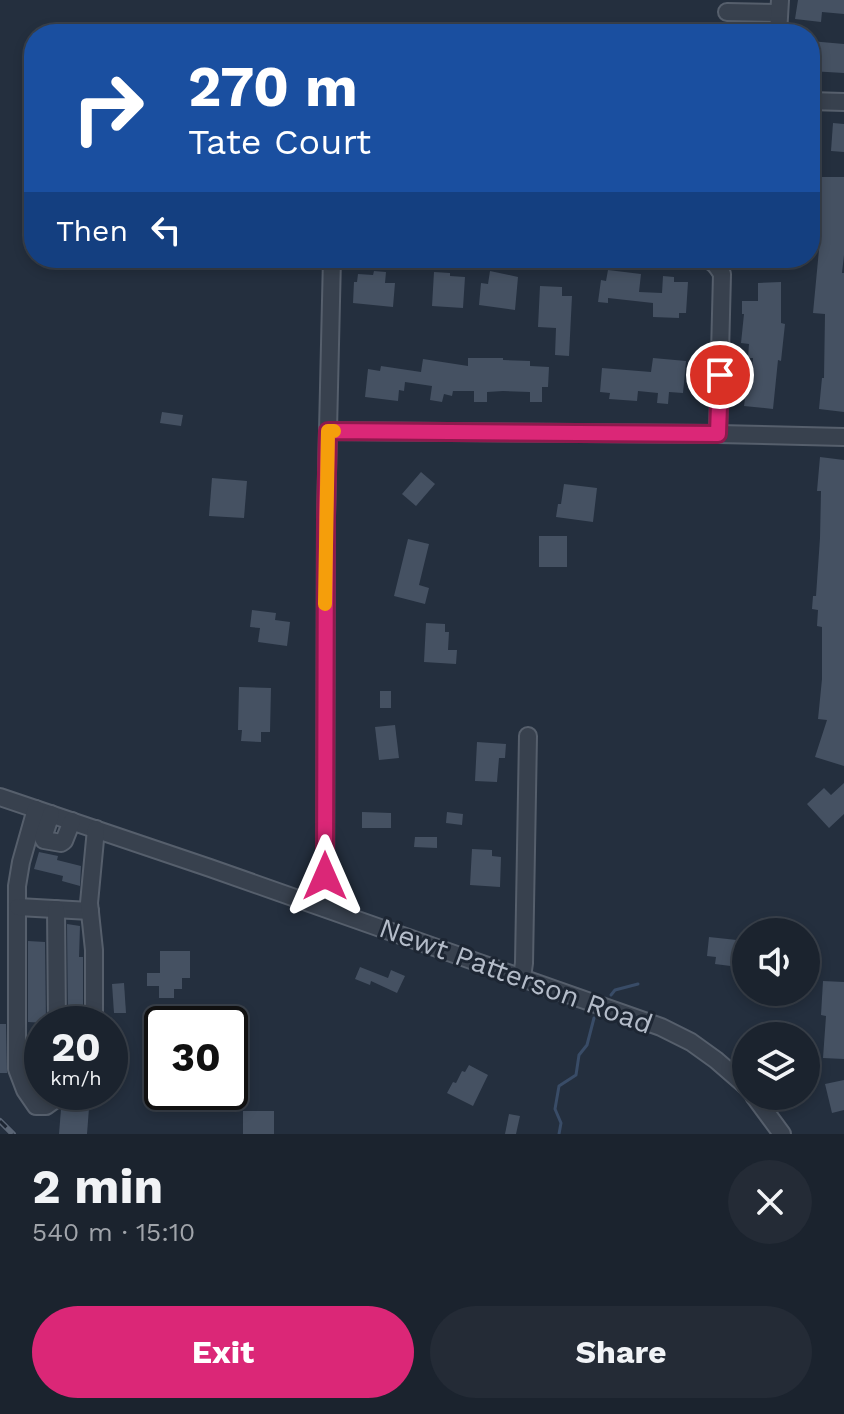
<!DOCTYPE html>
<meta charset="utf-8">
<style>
body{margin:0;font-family:"Work Sans",sans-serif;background:#242b36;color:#f1f3f6;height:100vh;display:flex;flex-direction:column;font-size:30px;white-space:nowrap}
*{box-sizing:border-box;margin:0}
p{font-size:26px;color:#a0a4aa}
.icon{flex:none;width:44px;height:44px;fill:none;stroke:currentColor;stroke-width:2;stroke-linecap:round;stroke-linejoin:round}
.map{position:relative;height:1134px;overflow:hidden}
.drawer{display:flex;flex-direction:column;background:#1b232e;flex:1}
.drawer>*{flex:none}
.hud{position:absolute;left:24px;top:24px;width:796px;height:244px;border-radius:32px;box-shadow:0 4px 12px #0003,0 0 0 2px #39404a;background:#1a4fa0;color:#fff;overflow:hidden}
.buttons{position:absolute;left:732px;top:918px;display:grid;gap:16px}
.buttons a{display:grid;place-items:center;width:88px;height:88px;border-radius:50%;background:#1b232e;box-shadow:0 4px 12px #0003,0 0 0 2px #39404a;font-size:40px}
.speed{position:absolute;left:24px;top:1006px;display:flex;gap:16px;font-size:40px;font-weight:700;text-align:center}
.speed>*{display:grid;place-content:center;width:104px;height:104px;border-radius:50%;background:#1b232e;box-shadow:0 4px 12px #0003,0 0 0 2px #39404a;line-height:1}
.speed small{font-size:20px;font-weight:400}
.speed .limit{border:4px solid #111;border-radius:12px;background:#fff;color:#111}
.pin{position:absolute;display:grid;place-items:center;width:68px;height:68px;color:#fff;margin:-34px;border:4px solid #fff;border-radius:50%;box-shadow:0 2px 8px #0007}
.me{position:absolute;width:88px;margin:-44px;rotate:0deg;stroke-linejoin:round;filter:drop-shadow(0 0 6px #0008)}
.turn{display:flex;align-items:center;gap:28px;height:168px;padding:0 32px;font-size:36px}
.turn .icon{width:104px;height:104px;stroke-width:2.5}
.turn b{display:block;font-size:56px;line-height:68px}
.then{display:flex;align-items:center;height:76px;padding:0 32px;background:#0003;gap:16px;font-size:30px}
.round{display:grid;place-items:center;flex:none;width:84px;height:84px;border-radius:42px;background:#242b36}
.headline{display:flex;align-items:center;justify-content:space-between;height:136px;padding:0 32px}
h1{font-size:48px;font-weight:700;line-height:60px}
.primary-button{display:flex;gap:16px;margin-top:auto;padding:16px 32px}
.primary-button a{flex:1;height:92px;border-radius:48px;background:#db2777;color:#fff;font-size:32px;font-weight:700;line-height:92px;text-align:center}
.primary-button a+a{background:#242b36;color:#f1f3f6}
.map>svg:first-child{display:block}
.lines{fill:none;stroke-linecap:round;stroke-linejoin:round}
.stream{stroke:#394c67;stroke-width:3}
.building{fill:#455162}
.minor-casing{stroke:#565f6c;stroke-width:20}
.minor{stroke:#38414e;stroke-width:16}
.rail-casing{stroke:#5a6575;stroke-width:6}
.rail{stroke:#1d2633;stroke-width:3;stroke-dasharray:9;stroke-linecap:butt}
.route-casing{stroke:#8e194d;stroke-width:20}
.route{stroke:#db2777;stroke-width:14}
.slow{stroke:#f59e0b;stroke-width:14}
.labels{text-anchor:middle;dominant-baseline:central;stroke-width:6;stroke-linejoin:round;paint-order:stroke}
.street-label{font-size:28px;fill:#b4bcc9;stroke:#1d2633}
</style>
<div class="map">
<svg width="844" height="1134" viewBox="0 0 844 1134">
<rect width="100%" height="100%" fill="#242f3e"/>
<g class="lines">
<g class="stream">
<polyline points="611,995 615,990 638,984"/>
<polyline points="559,1134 561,1123 555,1109 559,1086 576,1075 579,1055 587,1045 594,1018"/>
</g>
</g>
<g class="building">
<polygon points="798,0 844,0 844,14 822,12 821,22 795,19"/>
<polygon points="810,41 844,44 844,73 810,71"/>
<polygon points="833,123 844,124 844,152 831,151"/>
<polygon points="822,177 844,177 844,255 842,273 844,273 844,412 819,409 822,378 824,378 825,314 813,313 820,239 813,238 815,223 821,224"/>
<polygon points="608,270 641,274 639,292 662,293 663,276 674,277 674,282 688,282 686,313 679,313 679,318 653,317 653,303 608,298 608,303 598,302 601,280 606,281"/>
<polygon points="374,271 386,272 385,283 395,283 393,307 353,303 354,282 357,282 358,274 373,275"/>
<polygon points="490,271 518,277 515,310 479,305 481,283 488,284"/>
<polygon points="434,272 450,273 450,276 465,277 463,308 432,306"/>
<polygon points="781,282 781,323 785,324 781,361 778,360 773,409 744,406 746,391 741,390 742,378 751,379 753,358 748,358 749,344 741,343 744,314 742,314 742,301 758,301 758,283"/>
<polygon points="540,286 562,287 562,296 572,296 569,356 555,355 556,328 538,327"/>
<polygon points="468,358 503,358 503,360 530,361 530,366 549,367 548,387 542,387 542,402 530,402 530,392 503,391 487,392 487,402 474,402 474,391 453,391 452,396 444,394 442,402 430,400 432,386 405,382 404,391 399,390 398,401 365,397 368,369 380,371 381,366 421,372 423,359 468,366"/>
<polygon points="653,358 686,361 683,393 669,392 668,404 657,403 658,393 638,391 637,401 609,399 610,393 600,392 602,368 651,372"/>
<polygon points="162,412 183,415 181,426 160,423"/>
<polygon points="820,457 844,460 844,766 815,757 827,720 818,719 822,679 822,627 817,626 818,610 812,609 813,596 816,596 820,538 821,491 817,491"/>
<polygon points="421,472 435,484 416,506 402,494"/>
<polygon points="212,478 247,481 244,518 209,516"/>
<polygon points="564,484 597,488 593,522 556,517 558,504 561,504"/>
<rect x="539" y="536" width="28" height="31"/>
<polygon points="408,539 429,544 419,585 429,588 425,604 394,596"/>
<polygon points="252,610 276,613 275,620 290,622 287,646 258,642 260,628 250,627"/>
<polygon points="426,623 445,624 445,632 449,632 448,650 457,650 456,664 424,662"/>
<polygon points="239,687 271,688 270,732 261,732 261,742 241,741 242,730 238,730"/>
<rect x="380" y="691" width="11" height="17"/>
<polygon points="395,725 399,758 379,760 375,727"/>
<polygon points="477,742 506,744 505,758 499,758 497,782 475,781"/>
<polygon points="844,783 844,814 829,828 807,804 824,788 831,795"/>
<polygon points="362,812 391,813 391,828 362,828"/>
<polygon points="447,812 463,814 462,825 446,823"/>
<polygon points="415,837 437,837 437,848 414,847"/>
<polygon points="472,849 492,850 492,856 501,857 500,887 470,885"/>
<polygon points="39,852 58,856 57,860 81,866 80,886 62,881 63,876 34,869"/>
<polygon points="767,920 780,920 780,932 766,932"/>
<polygon points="67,924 80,926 79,957 83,957 83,1020 68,1019"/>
<polygon points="709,937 746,941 746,968 715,964 716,957 707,956"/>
<polygon points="28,941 45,942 46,1023 28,1022"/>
<polygon points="160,951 190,951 190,978 182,978 182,989 174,989 174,998 159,998 159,986 147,986 147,973 160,973"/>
<polygon points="360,967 388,978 391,970 405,976 397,993 371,981 370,985 355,979"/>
<polygon points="823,981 844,982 844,1059 823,1058 826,1016 821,1015"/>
<polygon points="124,983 126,1013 114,1013 112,984"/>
<polygon points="0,1024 6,1024 7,1073 0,1073"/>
<polygon points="469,1065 488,1075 473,1106 447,1093 453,1082 456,1083 462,1071 465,1072"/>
<polygon points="844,1080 844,1110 832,1113 825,1084"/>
<polygon points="63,1107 89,1108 87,1134 59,1134 61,1109"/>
<rect x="243" y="1111" width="31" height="23"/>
<polygon points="509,1114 520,1116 516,1134 505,1134"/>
</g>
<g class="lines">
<g class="minor-casing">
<g id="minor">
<polyline points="727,12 779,13"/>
<polyline points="778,34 780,0"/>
<polyline points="810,101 844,102"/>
<path d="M703 258C713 260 717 266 722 274L718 434"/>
<polyline points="328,431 718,434 844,437"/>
<polyline points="0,797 210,868 661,1027 691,1042 716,1060 746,1086"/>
<polyline points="36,809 21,862 17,886 17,1069 25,1090 36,1106 46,1106 60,1096 93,1097 94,1092"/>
<polyline points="51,814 43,838 44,840 61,843 64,841 72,821"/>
<polyline points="18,907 90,911"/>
<polyline points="325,908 326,517 332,258"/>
<polyline points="56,909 57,1024"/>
<polyline points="522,977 524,963 528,736"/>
<polyline points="94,1024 94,950 89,903 96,829"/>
<polyline points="754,1096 782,1134"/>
</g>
</g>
<use href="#minor" class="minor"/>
<g class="rail-casing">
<polyline id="rail" points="0,1121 13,1134"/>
</g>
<use href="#rail" class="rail"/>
</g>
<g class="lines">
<g class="route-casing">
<polyline id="route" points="325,876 326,517 328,431 718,434 720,375"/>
</g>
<use href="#route" class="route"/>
<polyline class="slow" points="325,604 328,431 334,431"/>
</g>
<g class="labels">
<g class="street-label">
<text transform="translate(516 976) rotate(20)">Newt Patterson Road</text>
</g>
</g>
</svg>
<div class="buttons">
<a><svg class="icon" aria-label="sound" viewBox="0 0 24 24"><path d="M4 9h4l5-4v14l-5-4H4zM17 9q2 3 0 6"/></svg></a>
<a><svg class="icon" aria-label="layers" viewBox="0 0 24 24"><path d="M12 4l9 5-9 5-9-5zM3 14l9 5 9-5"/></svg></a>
</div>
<div class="speed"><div>20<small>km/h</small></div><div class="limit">30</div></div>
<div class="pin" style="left:720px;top:375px;background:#d93025"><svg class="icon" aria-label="arrive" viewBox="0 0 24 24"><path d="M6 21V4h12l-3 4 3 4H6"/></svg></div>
<svg class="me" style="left:325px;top:876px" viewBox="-20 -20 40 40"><path d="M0-17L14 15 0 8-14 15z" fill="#db2777" stroke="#fff" stroke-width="4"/></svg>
<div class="hud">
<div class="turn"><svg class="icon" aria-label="right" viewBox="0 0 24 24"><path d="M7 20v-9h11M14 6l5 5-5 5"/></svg><div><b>270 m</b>Tate Court</div></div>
<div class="then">Then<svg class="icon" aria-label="left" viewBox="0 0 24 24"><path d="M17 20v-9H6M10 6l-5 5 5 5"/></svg></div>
</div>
</div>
<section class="drawer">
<div class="headline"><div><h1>2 min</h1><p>540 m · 15:10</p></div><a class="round"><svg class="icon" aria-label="close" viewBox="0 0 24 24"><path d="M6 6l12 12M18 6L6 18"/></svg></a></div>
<div class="primary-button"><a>Exit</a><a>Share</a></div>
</section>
